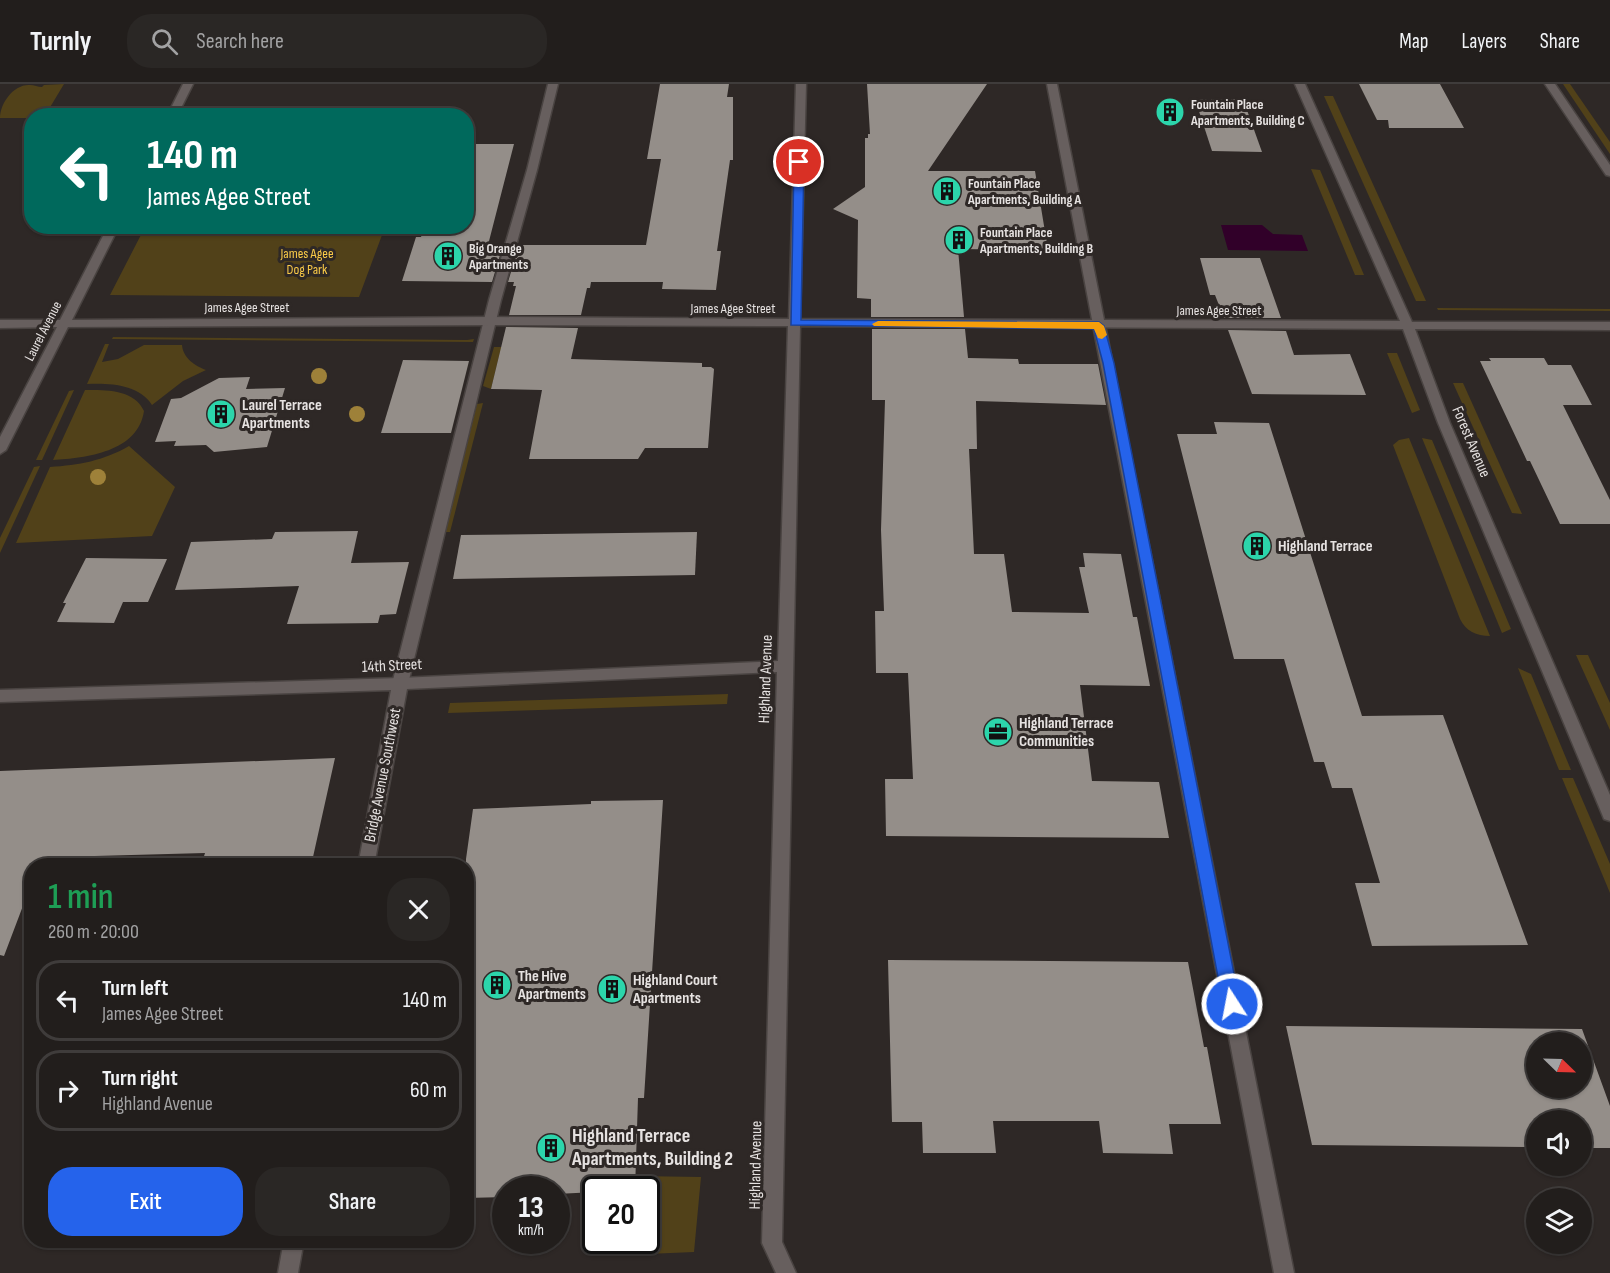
<!DOCTYPE html>
<meta charset="utf-8">
<style>
body{margin:0;font-family:"Sofia Sans Condensed",sans-serif;background:#2a2725;color:#f1f3f6;height:100vh;display:flex;flex-direction:column;font-size:22px;white-space:nowrap}
*{box-sizing:border-box;margin:0}
p{font-size:20px;color:#a2a2a3}
.icon{flex:none;width:33px;height:33px;fill:none;stroke:currentColor;stroke-width:2;stroke-linecap:round;stroke-linejoin:round}
.map{position:relative;flex:1;overflow:hidden}
.side{position:absolute;left:24px;top:774px;width:450px;height:390px;display:flex;flex-direction:column;background:#221e1c;border-radius:24px;box-shadow:0 2px 4px #0004,0 0 0 2px #3f3c3b}
.side>*{flex:none}
.top-card{position:absolute;left:24px;top:24px;width:450px;height:126px;border-radius:24px;box-shadow:0 2px 4px #0004,0 0 0 2px #3f3c3b;background:#00695c;color:#fff;overflow:hidden}
.needle{width:39px;rotate:113deg}
.fabs{position:absolute;left:1526px;top:948px;display:grid;gap:12px}
.fabs a{display:grid;place-items:center;width:66px;height:66px;border-radius:50%;background:#221e1c;box-shadow:0 2px 4px #0004,0 0 0 2px #3f3c3b;font-size:30px}
.speed{position:absolute;left:492px;top:1092px;display:flex;gap:12px;font-size:30px;font-weight:700;text-align:center}
.speed>*{display:grid;place-content:center;width:78px;height:78px;border-radius:50%;background:#221e1c;box-shadow:0 2px 4px #0004,0 0 0 2px #3f3c3b;line-height:1}
.speed small{font-size:15px;font-weight:400}
.speed .limit{border:3px solid #111;border-radius:9px;background:#fff;color:#111}
.pin{position:absolute;display:grid;place-items:center;width:51px;height:51px;color:#fff;margin:-26px;border:3px solid #fff;border-radius:50%;box-shadow:0 2px 6px #0007}
.me{position:absolute;width:66px;margin:-33px;rotate:349deg;stroke-linejoin:round;filter:drop-shadow(0 0 4px #0008)}
.turn{display:flex;align-items:center;gap:21px;height:126px;padding:0 24px;font-size:27px}
.turn .icon{width:78px;height:78px;stroke-width:2.5}
.turn b{display:block;font-size:42px;line-height:51px}
.round{display:grid;place-items:center;flex:none;width:63px;height:63px;border-radius:24px;background:#2a2725}
.overview{display:flex;align-items:center;justify-content:space-between;height:102px;padding:0 24px}
h1{font-size:36px;font-weight:600;line-height:45px;color:#1e9e55}
.primary-button{display:flex;gap:12px;margin-top:auto;padding:12px 24px}
.primary-button a{flex:1;height:69px;border-radius:24px;background:#2563eb;color:#fff;font-size:24px;font-weight:600;line-height:69px;text-align:center}
.primary-button a+a{background:#2a2725;color:#f1f3f6}
ul{padding:0;list-style:none}
li{display:flex;align-items:center;gap:18px;height:81px;margin:0 12px 9px;padding:0 12px;border:3px solid #3f3c3b;border-radius:24px}
li div{flex:1}
li b{display:block;font-size:22px}
li em{font-style:normal}
header{display:flex;align-items:center;gap:36px;box-sizing:border-box;height:84px;padding:0 30px;background:#221e1c;border-bottom:2px solid #3f3c3b}
header strong{font-size:28px}
nav{display:flex;gap:33px;margin-inline-start:auto;font-size:21px}
.search{width:420px;height:54px;background:#2a2725;display:flex;align-items:center;gap:15px;box-sizing:border-box;padding:0 21px;border-radius:24px;color:#a2a2a3;font-size:22px}
.map>svg:first-child{display:block}
.green{fill:#514119}
.water{fill:#310029}
.building{fill:#948e89;fill-rule:evenodd}
.lines{fill:none;stroke-linecap:round;stroke-linejoin:round}
.lane-casing{stroke:#494341;stroke-width:3}
.secondary-casing{stroke:#494341;stroke-width:3}
.lane{fill:#675f5e;fill-rule:evenodd}
.secondary{fill:#675f5e;fill-rule:evenodd}
.tree{fill:#9e8139}
.route{fill:#2563eb;stroke:#184099;stroke-width:1.5}
.slow{fill:#f59e0b}
.labels{text-anchor:middle;dominant-baseline:central;stroke-width:6;stroke-linejoin:round;paint-order:stroke}
.far-poi-label{font-size:14px;font-weight:bold;fill:#e6e2e1;stroke:#2e2826;text-anchor:start}
.far-park-label{font-size:14px;fill:#faca48;stroke:#2e2826}
.far-street-label{font-size:14px;fill:#e6e2e1;stroke:#2e2826}
.poi-label{font-size:16px;font-weight:bold;fill:#e6e2e1;stroke:#2e2826;text-anchor:start}
.street-label{font-size:16px;fill:#e6e2e1;stroke:#2e2826}
.near-poi-label{font-size:20px;font-weight:bold;fill:#e6e2e1;stroke:#2e2826;text-anchor:start}
</style>
<header>
<strong>Turnly</strong>
<div class="search"><svg class="icon" aria-label="search" viewBox="0 0 24 24"><circle cx="10" cy="10" r="6"/><path d="M15 15l6 6"/></svg>Search here</div>
<nav><a>Map</a><a>Layers</a><a>Share</a></nav>
</header>
<div class="map">
<svg width="1610" height="1189" viewBox="0 0 1610 1189">
<rect width="100%" height="100%" fill="#2e2826"/>
<g class="green">
<path d="M64 0 49 25 32 32 31 34H0C0 20 13 0 30 1 34 1 38 3 42 3L44 1Z"/>
<polygon points="1563,0 1570,0 1610,58 1610,70"/>
<polygon points="1333,12 1426,217 1416,217 1324,12"/>
<polygon points="1311,85 1320,86 1364,191 1355,191"/>
<polygon points="145,143 145,142 385,143 359,213 110,211"/>
<polygon points="1437,224 1610,225 1610,227 1438,226"/>
<polygon points="113,253 467,256 474,255 473,258 112,255"/>
<path d="M105 260H109L102 278 118 275 144 261H182C183 274 195 282 206 286L183 297 152 321C139 300 109 299 87 300Z"/>
<polygon points="494,263 527,263 523,268 500,268 491,305 483,302"/>
<polygon points="1387,269 1397,269 1420,326 1412,329"/>
<polygon points="1453,299 1463,299 1522,430 1512,429"/>
<polygon points="74,306 42,376 36,376 69,307"/>
<path d="M85 306C105 306 134 305 144 327 138 368 86 374 53 376Z"/>
<polygon points="483,319 450,448 445,448 477,320"/>
<path d="M1409 354 1490 552C1476 552 1466 547 1460 535L1393 361 1399 356Z"/>
<polygon points="1422,354 1432,356 1511,545 1502,549"/>
<path d="M129 362 175 403 152 452 16 459 50 383C79 381 103 377 129 362Z"/>
<polygon points="40,382 0,469 0,454 34,383"/>
<polygon points="1576,571 1588,571 1610,619 1610,646"/>
<polygon points="1518,584 1531,590 1571,686 1559,686"/>
<polygon points="728,610 727,620 448,629 450,619"/>
<polygon points="1562,694 1573,694 1610,780 1610,809"/>
<polygon points="635,1092 701,1093 694,1168 624,1171 625,1157 646,1156 646,1106 635,1105"/>
</g>
<polygon class="water" points="1221,141 1262,141 1273,150 1302,151 1308,167 1228,166"/>
<g class="building">
<polygon points="660,0 729,0 727,13 733,13 733,76 730,76 717,167 721,167 716,206 662,205 663,198 591,198 590,204 587,204 581,231 509,231 516,202 513,202 514,198 508,198 519,161 646,161 661,75 647,75"/>
<polygon points="867,0 987,0 928,87 1035,87 1048,166 958,165 964,233 871,233 871,215 857,214 858,136 833,125 865,103 865,54 868,54 868,50 870,50"/>
<polygon points="1359,0 1440,0 1464,44 1389,44 1388,36 1377,36"/>
<polygon points="1195,15 1243,15 1262,68 1212,67"/>
<polygon points="466,60 514,60 488,161 503,161 492,198 402,197 416,153 421,153 425,142 466,142"/>
<polygon points="1200,174 1260,174 1281,234 1224,234 1215,211 1210,211"/>
<polygon points="506,243 578,244 571,275 702,279 702,283 711,283 714,285 708,364 645,364 638,375 529,375 542,306 491,305"/>
<polygon points="872,245 965,245 968,274 1018,275 1019,280 1098,280 1106,321 976,317 977,365 969,365 974,470 1004,470 1012,528 1089,529 1079,483 1085,483 1083,469 1121,470 1133,533 1137,533 1150,602 1080,601 1092,697 1159,698 1169,754 886,752 885,695 913,695 908,589 876,589 875,527 884,527 881,446 885,316 872,316"/>
<polygon points="1228,246 1286,247 1294,271 1350,270 1366,311 1252,310"/>
<polygon points="1489,274 1544,274 1548,281 1571,281 1592,321 1563,321 1610,416 1610,440 1560,440 1530,377 1527,377 1480,277 1491,277"/>
<polygon points="403,276 469,277 451,349 381,349"/>
<polygon points="250,293 246,305 285,304 267,363 214,368 206,361 174,362 176,357 155,358 171,315 181,314 219,294"/>
<polygon points="1214,338 1269,339 1362,632 1443,631 1528,861 1372,862 1355,799 1380,799 1352,704 1332,704 1324,678 1314,678 1284,575 1234,575 1177,350 1217,350"/>
<polygon points="358,447 351,479 409,478 396,530 380,531 378,539 287,540 299,502 175,506 191,458 272,455 275,448"/>
<polygon points="697,448 695,491 453,495 461,451"/>
<polygon points="86,474 167,475 148,518 123,518 114,539 57,538 66,519 63,519"/>
<polygon points="335,674 311,782 201,782 205,769 58,773 54,782 32,782 32,798 4,872 0,871 0,687"/>
<polygon points="663,716 644,1014 638,1014 635,1106 596,1106 596,1108 556,1110 556,1106 506,1106 506,1113 466,1114 466,775 473,725 591,720 591,717"/>
<polygon points="888,876 1188,878 1204,963 1207,963 1221,1040 1169,1040 1173,1070 1103,1069 1099,1037 993,1037 996,1069 923,1069 922,1038 892,1038"/>
<path d="M1286 942 1582 945 1610 1022V1064H1581V1036H1536V1063L1312 1061ZM1536 958H1581V1004H1536Z"/>
</g>
<g class="lines">
<g class="lane-casing">
<g id="lane">
<polygon points="548,0 558,0 537,86 501,216 408,600 405,604 395,604 392,600 489,216 527,86"/>
<polygon points="1047,0 1057,0 1294,1189 1274,1189"/>
<polygon points="1545,0 1555,0 1610,81 1610,92 1606,91"/>
</g>
</g>
<g class="secondary-casing">
<g id="secondary">
<polygon points="183,0 193,0 177,32 167,32"/>
<polygon points="796,0 806,0 800,235 1400,237 1295,0 1305,0 1412,238 1610,238 1610,246 1415,245 1450,339 1610,711 1610,737 1604,735 1602,730 1438,339 1403,245 800,242 782,1158 796,1189 776,1189 762,1159 777,588 407,605 374,782 358,782 391,606 0,618 0,606 400,594 778,577 788,242 490,241 68,243 6,366 0,370 0,353 57,243 0,244 0,236 60,236 108,142 119,142 72,236 490,233 789,235"/>
<polygon points="284,1156 304,1156 298,1189 278,1189"/>
</g>
</g>
<use href="#lane" class="lane"/>
<use href="#secondary" class="secondary"/>
</g>
<g class="tree">
<circle cx="319" cy="292" r="8"/>
<circle cx="357" cy="330" r="8"/>
<circle cx="98" cy="393" r="8"/>
</g>
<polygon class="route" points="799,75 804,78 801,236 1099,238 1104,242 1114,279 1240,920 1237,925 1232,927 1226,925 1223,920 1103,279 1094,245 791,241 794,78"/>
<polygon class="slow" points="878,237 1099,238 1104,242 1107,251 1102,255 1098,254 1094,245 874,242 872,240"/>
<defs>
<g id="building-disc" transform="scale(1.5)"><circle r="9.5" fill="#2cd5ab" stroke="#2e2826"/><path d="M-4-6H4V6H1V3H-1V6H-4ZM-2.5-4.3h1.7v1.8h-1.7ZM.8-4.3h1.7v1.8H.8ZM-2.5-1h1.7V.8h-1.7ZM.8-1h1.7V.8H.8Z" fill="#111"/></g>
<g id="office-disc" transform="scale(1.5)"><circle r="9.5" fill="#2cd5ab" stroke="#2e2826"/><path d="M-6-3h4V-5.5h4V-3h4V5H-6ZM-1-4.5V-3h2v-1.5ZM-6 0V1H6V0Z" fill="#111"/></g>
</defs>
<g fill-rule="evenodd">
<use href="#building-disc" x="1170" y="28"/>
<use href="#building-disc" x="947" y="107"/>
<use href="#building-disc" x="959" y="156"/>
<use href="#building-disc" x="448" y="172"/>
<use href="#building-disc" x="221" y="330"/>
<use href="#building-disc" x="1257" y="462"/>
<use href="#office-disc" x="998" y="648"/>
<use href="#building-disc" x="497" y="901"/>
<use href="#building-disc" x="612" y="905"/>
<use href="#building-disc" x="551" y="1064"/>
</g>
<g class="labels">
<g class="far-poi-label">
<text x="1191" y="20">Fountain Place<tspan x="1191" dy="16">Apartments, Building C</tspan></text>
<text x="968" y="99">Fountain Place<tspan x="968" dy="16">Apartments, Building A</tspan></text>
<text x="980" y="148">Fountain Place<tspan x="980" dy="16">Apartments, Building B</tspan></text>
<text x="469" y="164">Big Orange<tspan x="469" dy="16">Apartments</tspan></text>
</g>
<g class="far-park-label">
<text x="307" y="169">James Agee<tspan x="307" dy="16">Dog Park</tspan></text>
</g>
<g class="far-street-label">
<text x="247" y="223">James Agee Street</text>
<text x="733" y="224">James Agee Street</text>
<text x="1219" y="226">James Agee Street</text>
<text transform="translate(43 247) rotate(-63)">Laurel Avenue</text>
</g>
<g class="poi-label">
<text x="242" y="321">Laurel Terrace<tspan x="242" dy="18">Apartments</tspan></text>
<text x="1278" y="462">Highland Terrace</text>
<text x="1019" y="639">Highland Terrace<tspan x="1019" dy="18">Communities</tspan></text>
<text x="518" y="892">The Hive<tspan x="518" dy="18">Apartments</tspan></text>
<text x="633" y="896">Highland Court<tspan x="633" dy="18">Apartments</tspan></text>
</g>
<g class="street-label">
<text transform="translate(1471 358) rotate(67)">Forest Avenue</text>
<text transform="translate(392 582) rotate(-3)">14th Street</text>
<text transform="translate(766 595) rotate(-88)">Highland Avenue</text>
<text transform="translate(383 691) rotate(-79)">Bridge Avenue Southwest</text>
<text transform="translate(756 1081) rotate(-89)">Highland Avenue</text>
</g>
<g class="near-poi-label">
<text x="572" y="1052">Highland Terrace<tspan x="572" dy="23">Apartments, Building 2</tspan></text>
</g>
</g>
</svg>
<div class="fabs">
<a><svg class="needle" viewBox="-14 -14 28 28"><path d="M0-13l5 13h-10z" fill="#e53935"/><path d="M0 13l5-13h-10z" fill="#a2a2a3"/></svg></a>
<a><svg class="icon" aria-label="sound" viewBox="0 0 24 24"><path d="M4 9h4l5-4v14l-5-4H4zM17 9q2 3 0 6"/></svg></a>
<a><svg class="icon" aria-label="layers" viewBox="0 0 24 24"><path d="M12 4l9 5-9 5-9-5zM3 14l9 5 9-5"/></svg></a>
</div>
<div class="speed"><div>13<small>km/h</small></div><div class="limit">20</div></div>
<div class="pin" style="left:799px;top:78px;background:#d93025"><svg class="icon" aria-label="arrive" viewBox="0 0 24 24"><path d="M6 21V4h12l-3 4 3 4H6"/></svg></div>
<svg class="me" style="left:1232px;top:920px" viewBox="-20 -20 40 40"><circle r="17" fill="#2563eb" stroke="#fff" stroke-width="3"/><path d="M0-11L8 9 0 5-8 9z" fill="#fff"/></svg>
<div class="top-card">
<div class="turn"><svg class="icon" aria-label="left" viewBox="0 0 24 24"><path d="M17 20v-9H6M10 6l-5 5 5 5"/></svg><div><b>140 m</b>James Agee Street</div></div>
</div>
<section class="side">
<div class="overview"><div><h1>1 min</h1><p>260 m · 20:00</p></div><a class="round"><svg class="icon" aria-label="close" viewBox="0 0 24 24"><path d="M6 6l12 12M18 6L6 18"/></svg></a></div>
<ul>
<li><svg class="icon" aria-label="left" viewBox="0 0 24 24"><path d="M17 20v-9H6M10 6l-5 5 5 5"/></svg><div><b>Turn left</b><p>James Agee Street</p></div><em>140 m</em></li>
<li><svg class="icon" aria-label="right" viewBox="0 0 24 24"><path d="M7 20v-9h11M14 6l5 5-5 5"/></svg><div><b>Turn right</b><p>Highland Avenue</p></div><em>60 m</em></li>
</ul>
<div class="primary-button"><a>Exit</a><a>Share</a></div>
</section>
</div>
